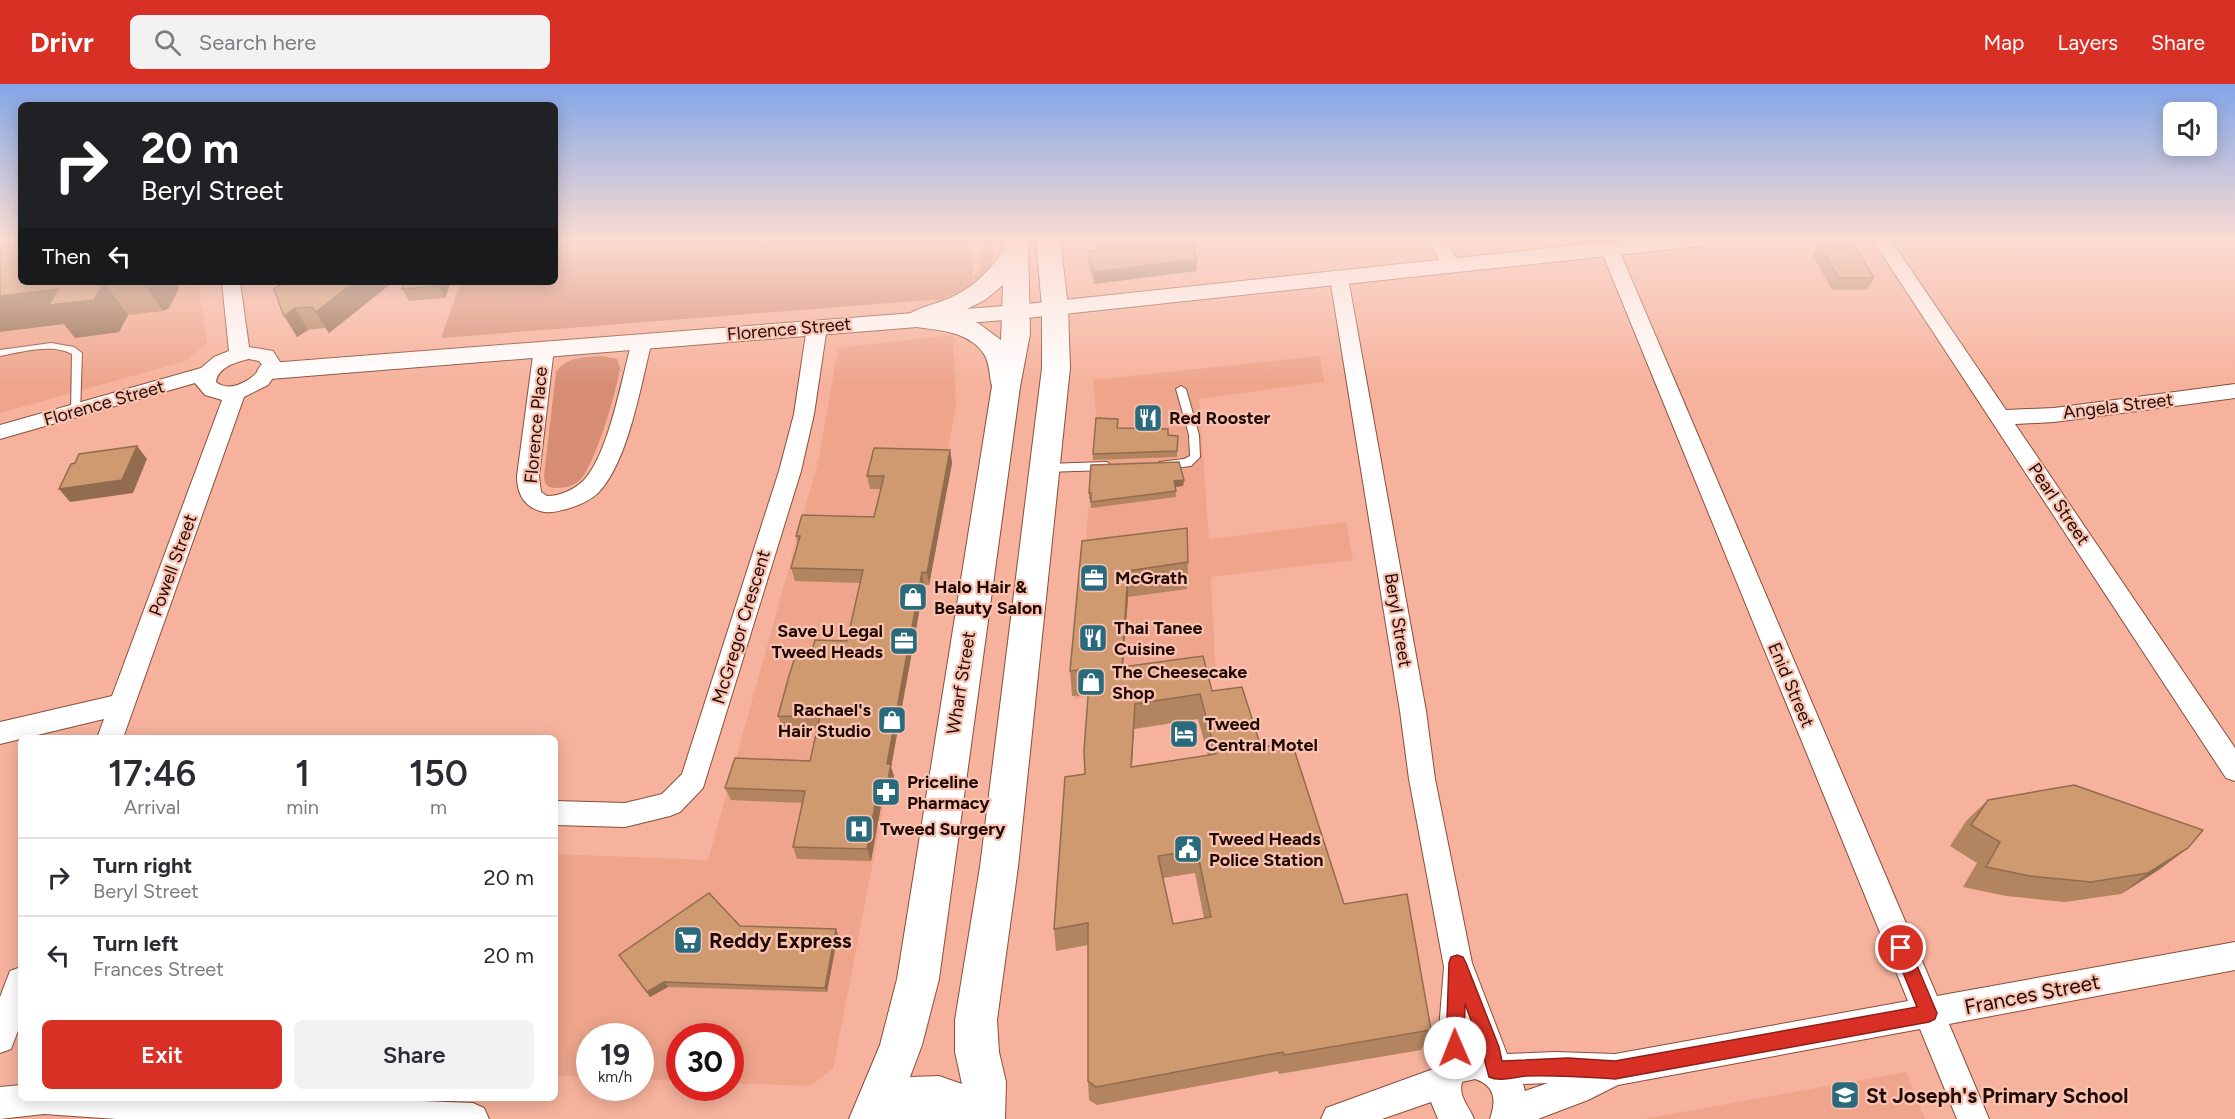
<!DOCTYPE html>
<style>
body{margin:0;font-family:Figtree,sans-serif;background:#f2f2f3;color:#2b2b33;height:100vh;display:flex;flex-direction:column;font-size:22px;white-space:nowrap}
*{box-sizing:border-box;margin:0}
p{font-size:20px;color:#7c7c81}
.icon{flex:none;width:33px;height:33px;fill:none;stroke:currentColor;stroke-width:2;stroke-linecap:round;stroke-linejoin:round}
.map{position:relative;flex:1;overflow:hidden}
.side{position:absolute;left:18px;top:651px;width:540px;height:366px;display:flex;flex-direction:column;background:#fff;border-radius:9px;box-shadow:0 3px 15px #0003}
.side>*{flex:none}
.banner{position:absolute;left:18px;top:18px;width:540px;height:183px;border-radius:9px;box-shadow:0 3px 15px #0003;background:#202124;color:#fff;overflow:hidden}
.fabs{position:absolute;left:2163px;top:18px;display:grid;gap:12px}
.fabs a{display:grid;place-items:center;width:54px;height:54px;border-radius:9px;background:#fff;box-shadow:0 3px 15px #0003;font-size:30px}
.speed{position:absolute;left:576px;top:939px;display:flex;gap:12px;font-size:30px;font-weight:700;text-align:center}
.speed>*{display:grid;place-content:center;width:78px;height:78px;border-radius:50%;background:#fff;box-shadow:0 3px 15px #0003;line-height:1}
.speed small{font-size:15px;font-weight:400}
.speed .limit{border:9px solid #d22;background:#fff;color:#111}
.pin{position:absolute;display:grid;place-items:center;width:51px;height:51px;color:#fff;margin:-26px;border:3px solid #fff;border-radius:50%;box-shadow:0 2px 6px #0007}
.me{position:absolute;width:66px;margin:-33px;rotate:359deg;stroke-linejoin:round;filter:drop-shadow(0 0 4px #0008)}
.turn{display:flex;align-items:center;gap:21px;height:126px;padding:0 24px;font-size:27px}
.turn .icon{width:78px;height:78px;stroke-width:2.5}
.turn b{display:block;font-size:42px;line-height:51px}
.then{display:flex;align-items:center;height:57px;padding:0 24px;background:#0003;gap:12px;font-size:22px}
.eta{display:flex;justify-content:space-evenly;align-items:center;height:102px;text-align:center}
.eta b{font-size:36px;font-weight:600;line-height:42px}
.button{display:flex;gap:12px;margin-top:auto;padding:12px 24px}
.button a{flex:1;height:69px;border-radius:9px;background:#d93025;color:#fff;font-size:24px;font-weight:600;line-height:69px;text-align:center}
.button a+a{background:#f2f2f3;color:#2b2b33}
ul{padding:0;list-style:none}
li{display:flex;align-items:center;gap:18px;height:78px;padding:0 24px;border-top:2px solid #e1e1e2}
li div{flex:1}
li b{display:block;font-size:22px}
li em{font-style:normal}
header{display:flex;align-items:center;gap:36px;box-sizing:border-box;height:84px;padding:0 30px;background:#d93025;color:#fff}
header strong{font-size:28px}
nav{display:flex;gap:33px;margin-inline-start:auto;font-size:21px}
.search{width:420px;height:54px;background:#f2f2f3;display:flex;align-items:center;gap:15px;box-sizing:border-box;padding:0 21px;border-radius:9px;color:#7c7c81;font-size:22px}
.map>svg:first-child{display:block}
.built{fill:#efa58c}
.green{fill:#d78d74}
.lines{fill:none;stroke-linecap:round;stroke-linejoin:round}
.service-casing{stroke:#894e3a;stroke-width:2}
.minor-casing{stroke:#894e3a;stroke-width:2}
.tertiary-casing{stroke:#894e3a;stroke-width:2}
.secondary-casing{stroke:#894e3a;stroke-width:2}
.service{fill:#fff;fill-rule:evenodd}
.minor{fill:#fff;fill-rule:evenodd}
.tertiary{fill:#fff;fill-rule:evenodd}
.secondary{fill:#fff;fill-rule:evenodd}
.wall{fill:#b28460;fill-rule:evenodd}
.shaded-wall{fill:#916c4e}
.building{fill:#cf9a70;stroke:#916c4e;stroke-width:1.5;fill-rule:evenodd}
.route{fill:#d93025;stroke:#8d1f18;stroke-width:1.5}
.labels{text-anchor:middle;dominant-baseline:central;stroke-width:4.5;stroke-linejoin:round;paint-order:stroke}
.street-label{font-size:18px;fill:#210a04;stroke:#fac3b1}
.poi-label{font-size:18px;font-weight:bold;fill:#210a04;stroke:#fac3b1;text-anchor:start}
.near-poi-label{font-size:21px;font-weight:bold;fill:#210a04;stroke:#fac3b1;text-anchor:start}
.near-street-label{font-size:21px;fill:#210a04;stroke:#fac3b1}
</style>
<header>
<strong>Drivr</strong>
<div class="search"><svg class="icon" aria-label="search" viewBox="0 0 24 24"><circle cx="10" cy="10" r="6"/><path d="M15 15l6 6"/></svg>Search here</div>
<nav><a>Map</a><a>Layers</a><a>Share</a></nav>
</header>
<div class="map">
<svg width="2235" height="1035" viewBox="0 0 2235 1035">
<rect width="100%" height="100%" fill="#f6b29c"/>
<g class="built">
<polygon points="0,155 21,198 198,198 207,259 186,277 0,329"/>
<polygon points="953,251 956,321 898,648 833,985 810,1002 731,999 730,952 680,952 679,997 641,995 640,952 590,952 589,993 555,991 555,770 708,776 819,374 838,264"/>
<polygon points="1320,272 1324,298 1199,315 1209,455 1346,438 1353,476 1211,493 1216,594 1074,615 1096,326 1093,296"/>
<polygon points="1906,988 1925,1035 1643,1035"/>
</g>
<g class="green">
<path d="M555 155H972L973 192 980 185 981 155H994C993 173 991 185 980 200L972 194V202L942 215 441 254 461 198H555Z"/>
<path d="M603 272 617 275 620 284C616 309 596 379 580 396 571 404 560 405 549 403L545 399 544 392 556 288C567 272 585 273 603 272Z"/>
</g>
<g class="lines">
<g class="service-casing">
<g id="service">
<path d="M51 259 74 263 82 269 80 329 76 330 71 327 72 270C52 259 21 268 0 272V266Z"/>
<polygon points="1181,302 1186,305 1199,351 1200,373 1191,382 1163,385 1158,381 1159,378 1184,375 1190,372 1189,351 1176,305"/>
<polygon points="1107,378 1112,382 1107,386 1045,388 1040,384 1045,380"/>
</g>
</g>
<g class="minor-casing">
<g id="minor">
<polygon points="1427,155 1445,155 1461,182 1459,186 1445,186"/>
<polygon points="1872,155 1890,155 2006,326 2054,324 2235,300 2235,314 2054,338 2015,340 2235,664 2235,697 2226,694"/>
<path d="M1610 161 1616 162 1619 166 1937 912 2235 858V886L1949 940 1989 1035H1957L1920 945 1618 1001 1588 1016 1538 1035H1490C1496 1017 1496 1002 1475 995L1462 998C1458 1013 1469 1022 1474 1035H1438L1431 1018 1382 1035H1321L1326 1024 1436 984 1444 883 1409 695 1400 627 1330 194 1332 190H1346L1348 194 1426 627 1435 695 1472 879 1507 970 1555 968 1615 970 1908 917 1601 166 1604 162ZM1471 953 1474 963V964H1470ZM1548 999 1525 1007 1523 1000Z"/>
<path d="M222 198H240L249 263 273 267 282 281 268 301 244 313 123 654H97L104 635 0 660V638L112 612 222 316 205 311 195 299 0 355V341L201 284 214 273 229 267ZM249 275 259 277 262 281C255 295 230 310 216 298 218 283 236 278 249 275Z"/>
<polygon points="817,237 824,239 827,243 814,330 801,387 703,704 680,728 670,732 625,743 555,741 555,717 625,719 662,710 682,690 779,387 794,330 807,243 810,239"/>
<path d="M642 251 649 253 652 257C641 299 629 376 599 408 590 417 579 421 567 425 558 427 549 430 540 427 523 422 517 408 517 392L534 264 537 260 544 258 551 260 554 264 539 392 541 408 547 412C560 412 574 406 584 396 609 369 622 293 632 257L635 253Z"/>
<polygon points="21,883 21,939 11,965 0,969 0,913 10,887"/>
<polygon points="21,1001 21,1014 344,1014 473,1019 484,1024 489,1035 117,1035 44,1030 0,1035 0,1003"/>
</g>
</g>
<g class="tertiary-casing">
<polygon id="tertiary" points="1634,155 1712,155 1709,160 1701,162 1017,235 270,295 261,293 257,287 261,281 270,279 1017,221"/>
</g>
<g class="secondary-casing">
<path id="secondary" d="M1004 155H1028L1030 250 1020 303 939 895 922 961 910 993 939 992 962 1000 955 968V936L980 783 1042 284V223L1036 155H1060L1068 223 1070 284 1018 783 997 936 999 968 1006 998 1005 1035H849L880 961 897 895 992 302C989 292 990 279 984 270 967 244 932 247 907 241L903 235C910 225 941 219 954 212 975 202 990 186 1003 167ZM1003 201 1001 256 978 239 953 232 985 216Z"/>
</g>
<use href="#service" class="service"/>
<use href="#minor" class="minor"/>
<use href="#tertiary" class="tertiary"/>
<use href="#secondary" class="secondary"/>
</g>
<g class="wall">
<polygon points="1096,155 1197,155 1196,167 1194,167 1197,175 1196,187 1094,200 1088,179 1088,167 1099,166"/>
<polygon points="1819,160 1874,194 1867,206 1832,206 1813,172"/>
<polygon points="21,198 175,198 179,204 169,224 163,227 128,231 119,248 75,254 64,240"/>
<polygon points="284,198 393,198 329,249 325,244 308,246 297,253"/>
<polygon points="451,198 445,214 409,217 402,205"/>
<polygon points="1118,344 1168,351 1178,352 1177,373 1093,376 1093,370"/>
<polygon points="950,366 952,379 929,501 924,501 891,683 894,692 888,722 881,722 871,777 797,775 793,763 803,719 731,716 725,704 810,677 817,645 783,644 778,632 810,573 847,557 860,499 795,497 791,484 798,460 796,452 874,433 881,405 870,405 867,392"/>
<polygon points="1184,396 1183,402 1175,403 1176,413 1091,424 1091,415 1089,415 1089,409"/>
<path d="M1082 457 1188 478 1187 505 1128 513 1123 582 1212 607 1261 663 1344 820 1431 946 1421 966 1279 990 1278 987 1097 1021 1089 1016 1088 997V861L1056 867 1054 845 1085 690 1088 611 1072 612 1070 587ZM1198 635 1208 671 1132 683 1134 645ZM1195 789 1204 834 1173 840 1163 794Z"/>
<polygon points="1988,716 2160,785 2121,810 2065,818 2006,812 1963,803 1977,779 1950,762 1966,737"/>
<polygon points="740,842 838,850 827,908 668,903 650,913 619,871"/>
</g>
<g class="shaded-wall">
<polygon points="1197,175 1196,187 1094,200 1094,188"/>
<polygon points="104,198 128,231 119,248 75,254 64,240 0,248 0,212 58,205"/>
<polygon points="142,198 175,198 179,204 169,224 163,227"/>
<polygon points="354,198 393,198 329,249 316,228"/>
<polygon points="441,198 451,198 445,214 439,202"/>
<polygon points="295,224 308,246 297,253 284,232"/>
<polygon points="137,362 147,375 133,409 70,418 59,405"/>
<polygon points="950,366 952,379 929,501 927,489"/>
<polygon points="1184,396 1183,402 1174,403 1174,397"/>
<polygon points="1128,487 1128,513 1121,608 1122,583"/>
<polygon points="922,488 924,501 891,683 894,692 888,722 885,711 887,680"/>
<polygon points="1135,620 1134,645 1130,707 1131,683"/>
<polygon points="877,710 881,722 871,777 867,765"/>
<polygon points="2188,764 2160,785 2121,810 2148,789"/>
<polygon points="836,845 838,850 827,908 825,904"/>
<polygon points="664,898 668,903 650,913 647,908"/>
</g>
<g class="building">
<polygon points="0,155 21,155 21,198 106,198 104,198 94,216 49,221 58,205 0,212"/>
<polygon points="1100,155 1190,155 1197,175 1094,188 1088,167 1102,166"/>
<polygon points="1819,160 1853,160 1874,194 1839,194"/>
<polygon points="284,198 354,198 316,228 312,223 295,224 284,232 274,205"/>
<polygon points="405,198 441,198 439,202 402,205"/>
<polygon points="1096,334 1118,335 1117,344 1168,345 1168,351 1178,352 1177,367 1093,370"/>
<polygon points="137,362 122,396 59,405 71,380 75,379 79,370"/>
<polygon points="874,364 950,366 927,489 922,488 887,680 891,680 885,711 877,710 867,765 793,763 805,707 725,704 735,674 810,677 820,633 778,632 789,592 795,573 810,573 815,556 847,557 863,486 791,484 800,452 796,452 802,431 874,433 884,392 867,392"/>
<polygon points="1179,378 1184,396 1174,397 1176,407 1091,418 1091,409 1089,409 1091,381"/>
<path d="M1187 444 1188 478 1128 487 1122 583 1203 572 1212 607 1242 603 1261 663 1292 659 1344 820 1407 810 1431 946 1284 971 1283 968 1096 1003 1088 997V839L1054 845 1065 693 1085 690 1084 667 1090 585 1070 587 1082 457ZM1200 610 1216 670 1131 683 1135 620ZM1197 766 1211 833 1173 840 1158 772Z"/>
<polygon points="2074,701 2203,746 2188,764 2148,789 2091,798 2030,792 1986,783 2000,758 1971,741 1988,716"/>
<polygon points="709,809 740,842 836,845 825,904 664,898 647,908 619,871"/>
</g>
<linearGradient id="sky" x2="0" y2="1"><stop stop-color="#83a6e8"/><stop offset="0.52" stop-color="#fbdcd2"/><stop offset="1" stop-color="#fbdcd2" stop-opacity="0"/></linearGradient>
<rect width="2235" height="300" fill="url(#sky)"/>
<path class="route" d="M1901 856 1907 858 1937 929 1935 935 1929 938 1615 995C1585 993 1556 991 1526 992 1514 993 1500 998 1489 993L1481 963 1465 920 1464 964 1461 971 1455 973 1448 971 1446 964 1449 879 1451 873 1457 871 1463 873 1466 879 1499 963 1502 977 1568 974 1615 977 1917 923 1893 864 1895 858Z"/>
<defs>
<g id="restaurant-square" transform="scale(1.5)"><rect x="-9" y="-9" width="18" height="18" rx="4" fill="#296b7d" stroke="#fac3b1"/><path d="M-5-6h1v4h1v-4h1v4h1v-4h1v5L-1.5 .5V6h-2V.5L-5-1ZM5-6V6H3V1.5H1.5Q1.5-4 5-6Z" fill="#fff"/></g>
<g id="office-square" transform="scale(1.5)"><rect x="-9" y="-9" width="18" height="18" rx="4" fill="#296b7d" stroke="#fac3b1"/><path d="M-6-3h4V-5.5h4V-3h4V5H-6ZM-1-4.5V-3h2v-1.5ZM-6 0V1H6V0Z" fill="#fff"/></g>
<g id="shop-square" transform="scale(1.5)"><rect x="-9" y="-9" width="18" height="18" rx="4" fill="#296b7d" stroke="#fac3b1"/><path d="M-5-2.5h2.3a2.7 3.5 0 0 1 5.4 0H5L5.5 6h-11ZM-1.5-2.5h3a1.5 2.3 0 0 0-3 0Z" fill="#fff"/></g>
<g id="hotel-square" transform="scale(1.5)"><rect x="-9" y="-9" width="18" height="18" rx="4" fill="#296b7d" stroke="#fac3b1"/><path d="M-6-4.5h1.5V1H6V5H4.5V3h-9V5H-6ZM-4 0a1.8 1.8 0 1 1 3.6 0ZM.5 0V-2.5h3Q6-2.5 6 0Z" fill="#fff"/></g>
<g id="pharmacy-square" transform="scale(1.5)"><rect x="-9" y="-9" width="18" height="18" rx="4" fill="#296b7d" stroke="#fac3b1"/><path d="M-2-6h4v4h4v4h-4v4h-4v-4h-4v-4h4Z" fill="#fff"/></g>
<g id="hospital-square" transform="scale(1.5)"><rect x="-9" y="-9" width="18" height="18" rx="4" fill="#296b7d" stroke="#fac3b1"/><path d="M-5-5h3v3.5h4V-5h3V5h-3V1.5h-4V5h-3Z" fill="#fff"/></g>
<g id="civic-square" transform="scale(1.5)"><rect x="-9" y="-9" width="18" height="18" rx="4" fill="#296b7d" stroke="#fac3b1"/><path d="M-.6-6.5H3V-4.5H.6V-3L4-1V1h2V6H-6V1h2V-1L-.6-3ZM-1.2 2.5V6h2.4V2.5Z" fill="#fff"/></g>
<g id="supermarket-square" transform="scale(1.5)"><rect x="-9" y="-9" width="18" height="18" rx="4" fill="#296b7d" stroke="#fac3b1"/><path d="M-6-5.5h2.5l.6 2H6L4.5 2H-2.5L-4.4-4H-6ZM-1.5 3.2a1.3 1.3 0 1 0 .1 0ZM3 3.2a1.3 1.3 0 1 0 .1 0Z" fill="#fff"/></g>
<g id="school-square" transform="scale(1.5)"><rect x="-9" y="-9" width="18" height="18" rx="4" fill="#296b7d" stroke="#fac3b1"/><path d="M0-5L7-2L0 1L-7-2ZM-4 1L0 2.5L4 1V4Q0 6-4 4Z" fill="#fff"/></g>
</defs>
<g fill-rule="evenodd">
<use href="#restaurant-square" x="1148" y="334"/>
<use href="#office-square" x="1094" y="494"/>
<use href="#shop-square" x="913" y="513"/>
<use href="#restaurant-square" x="1093" y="554"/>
<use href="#office-square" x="904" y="557"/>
<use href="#shop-square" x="1091" y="598"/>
<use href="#shop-square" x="892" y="636"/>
<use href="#hotel-square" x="1184" y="650"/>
<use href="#pharmacy-square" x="886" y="708"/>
<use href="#hospital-square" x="859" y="745"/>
<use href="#civic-square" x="1188" y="765"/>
<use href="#supermarket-square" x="688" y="856"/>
<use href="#school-square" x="1845" y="1011"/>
</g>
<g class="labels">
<g class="street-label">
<text transform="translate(789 245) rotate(-5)">Florence Street</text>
<text transform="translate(104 319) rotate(-16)">Florence Street</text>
<text transform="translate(2118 322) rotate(-7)">Angela Street</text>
<text transform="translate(536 341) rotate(-85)">Florence Place</text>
<text transform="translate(2059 420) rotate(56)">Pearl Street</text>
<text transform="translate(173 481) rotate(-70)">Powell Street</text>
<text transform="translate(1398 536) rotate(81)">Beryl Street</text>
<text transform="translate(741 543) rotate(-73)">McGregor Crescent</text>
<text transform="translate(961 599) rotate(-81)">Wharf Street</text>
<text transform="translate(1791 601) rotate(67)">Enid Street</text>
</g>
<g class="poi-label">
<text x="1169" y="334">Red Rooster</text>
<text x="1115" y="494">McGrath</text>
<text x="934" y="503">Halo Hair &amp;<tspan x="934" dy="21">Beauty Salon</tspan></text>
<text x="1114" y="544">Thai Tanee<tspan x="1114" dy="21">Cuisine</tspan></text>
<text x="883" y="547" text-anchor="end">Save U Legal<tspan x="883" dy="21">Tweed Heads</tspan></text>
<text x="1112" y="588">The Cheesecake<tspan x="1112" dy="21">Shop</tspan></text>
<text x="871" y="626" text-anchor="end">Rachael's<tspan x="871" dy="21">Hair Studio</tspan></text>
<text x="1205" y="640">Tweed<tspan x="1205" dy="21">Central Motel</tspan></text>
<text x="907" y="698">Priceline<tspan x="907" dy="21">Pharmacy</tspan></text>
<text x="880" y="745">Tweed Surgery</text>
<text x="1209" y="755">Tweed Heads<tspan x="1209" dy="21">Police Station</tspan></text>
</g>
<g class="near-poi-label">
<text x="709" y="856">Reddy Express</text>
<text x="1866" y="1011">St Joseph's Primary School</text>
</g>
<g class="near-street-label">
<text transform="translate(2032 910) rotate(-11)">Frances Street</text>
</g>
</g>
</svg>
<div class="fabs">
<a><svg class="icon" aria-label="sound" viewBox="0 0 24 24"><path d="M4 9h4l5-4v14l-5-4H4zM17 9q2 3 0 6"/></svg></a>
</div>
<div class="speed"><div>19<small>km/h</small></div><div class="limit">30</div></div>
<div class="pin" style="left:1901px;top:864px;background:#d93025"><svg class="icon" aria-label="arrive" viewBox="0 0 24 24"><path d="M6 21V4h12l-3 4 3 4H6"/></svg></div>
<svg class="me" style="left:1455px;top:964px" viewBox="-20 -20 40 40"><circle r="19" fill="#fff"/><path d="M0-13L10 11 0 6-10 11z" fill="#d93025"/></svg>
<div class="banner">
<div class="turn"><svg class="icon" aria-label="right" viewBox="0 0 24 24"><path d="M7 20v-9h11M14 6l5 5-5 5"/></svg><div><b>20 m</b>Beryl Street</div></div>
<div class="then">Then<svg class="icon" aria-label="left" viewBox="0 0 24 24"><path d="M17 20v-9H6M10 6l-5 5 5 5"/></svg></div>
</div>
<section class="side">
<div class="eta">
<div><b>17:46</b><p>Arrival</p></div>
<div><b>1</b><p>min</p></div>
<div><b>150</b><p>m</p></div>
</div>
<ul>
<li><svg class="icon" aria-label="right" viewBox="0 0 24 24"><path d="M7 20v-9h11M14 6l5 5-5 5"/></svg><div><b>Turn right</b><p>Beryl Street</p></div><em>20 m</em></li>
<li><svg class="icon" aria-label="left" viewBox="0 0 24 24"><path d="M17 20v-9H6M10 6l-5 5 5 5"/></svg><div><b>Turn left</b><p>Frances Street</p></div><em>20 m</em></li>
</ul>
<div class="button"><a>Exit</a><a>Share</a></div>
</section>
</div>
